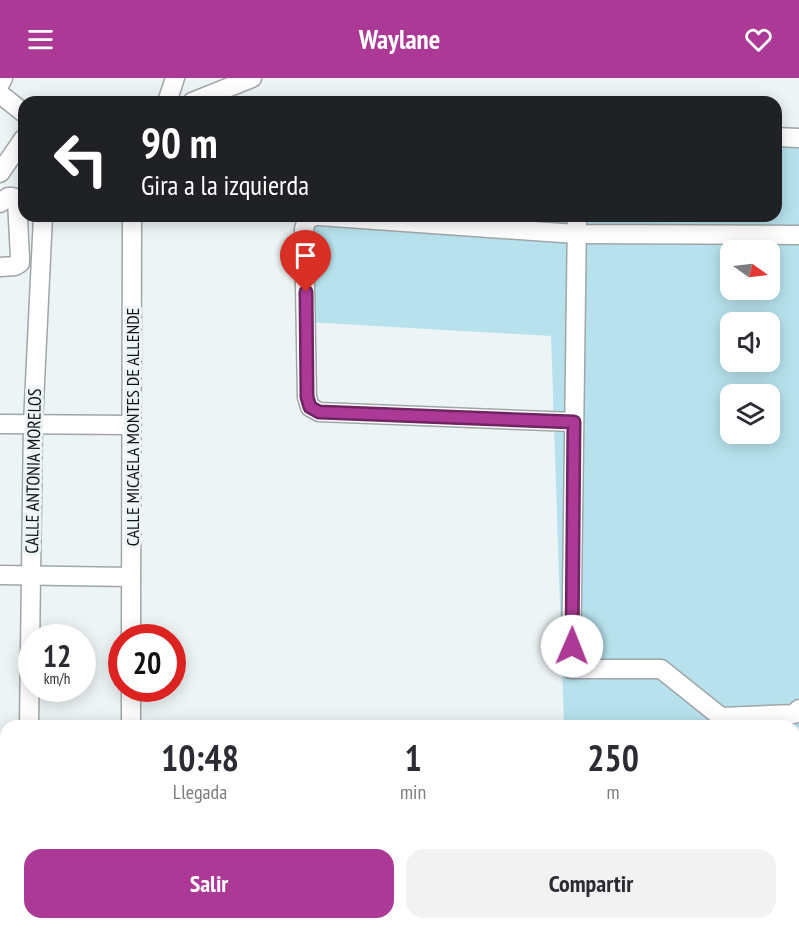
<!DOCTYPE html>
<html lang="es">
<style>
body{margin:0;font-family:"PT Sans Narrow",sans-serif;background:#f2f2f3;color:#2b2b33;height:100vh;display:flex;flex-direction:column;font-size:22px;white-space:nowrap}
*{box-sizing:border-box;margin:0}
p{font-size:20px;color:#7c7c81}
.icon{flex:none;width:33px;height:33px;fill:none;stroke:currentColor;stroke-width:2;stroke-linecap:round;stroke-linejoin:round}
.map{position:relative;flex:1;overflow:hidden}
.drawer{position:absolute;left:0px;top:642px;width:800px;height:210px;display:flex;flex-direction:column;background:#fff;border-radius:18px 18px 0 0;box-shadow:0 3px 15px #0003}
.drawer>*{flex:none}
.banner{position:absolute;left:18px;top:18px;width:764px;height:126px;border-radius:18px;box-shadow:0 3px 15px #0003;background:#202124;color:#fff;overflow:hidden}
.needle{width:39px;rotate:104deg}
.controls{position:absolute;left:720px;top:162px;display:grid;gap:12px}
.controls a{display:grid;place-items:center;width:60px;height:60px;border-radius:12px;background:#fff;box-shadow:0 3px 15px #0003;font-size:30px}
.speed{position:absolute;left:18px;top:546px;display:flex;gap:12px;font-size:30px;font-weight:700;text-align:center}
.speed>*{display:grid;place-content:center;width:78px;height:78px;border-radius:50%;background:#fff;box-shadow:0 3px 15px #0003;line-height:1}
.speed small{font-size:15px;font-weight:400}
.speed .limit{border:9px solid #d22;background:#fff;color:#111}
.pin{position:absolute;display:grid;place-items:center;width:51px;height:51px;color:#fff;margin:-62px -26px;border-radius:50% 50% 50% 0;rotate:-45deg;box-shadow:0 0 6px #0007}
.pin .icon{rotate:45deg}
.me{position:absolute;width:66px;margin:-33px;rotate:1deg;stroke-linejoin:round;filter:drop-shadow(0 0 4px #0008)}
.turn{display:flex;align-items:center;gap:21px;height:126px;padding:0 24px;font-size:27px}
.turn .icon{width:78px;height:78px;stroke-width:2.5}
.turn b{display:block;font-size:42px;line-height:51px}
.eta{display:flex;justify-content:space-evenly;align-items:center;height:102px;text-align:center}
.eta b{font-size:36px;font-weight:800;line-height:42px}
.button{display:flex;gap:12px;margin-top:auto;padding:12px 24px}
.button a{flex:1;height:69px;border-radius:18px;background:#ab3995;color:#fff;font-size:24px;font-weight:800;line-height:69px;text-align:center}
.button a+a{background:#f2f2f3;color:#2b2b33}
header{display:flex;justify-content:space-between;align-items:center;height:78px;padding:0 24px;background:#ab3995;color:#fff;font-size:27px;font-weight:800}
.map>svg:first-child{display:block}
.green{fill:#b7e2ed;fill-rule:evenodd}
.lines{fill:none;stroke-linecap:round;stroke-linejoin:round}
.minor-casing{stroke:#a0a6a8;stroke-width:21}
.minor{stroke:#fff;stroke-width:18}
.route-casing{stroke:#6f2561;stroke-width:15}
.route{stroke:#ab3995;stroke-width:10}
.labels{text-anchor:middle;dominant-baseline:central;stroke-width:6;stroke-linejoin:round;paint-order:stroke}
.street-label{font-size:18px;fill:#101212;stroke:#edf4f5}
</style>
<header><svg class="icon" aria-label="menu" viewBox="0 0 24 24"><path d="M4 6h16M4 12h16M4 18h16"/></svg>Waylane<svg class="icon" aria-label="heart" viewBox="0 0 24 24"><path d="M12 20l-8-8c-3-5 5-10 8-4 3-6 11-1 8 4z"/></svg></header>
<div class="map">
<svg width="799" height="852" viewBox="0 0 799 852">
<rect width="100%" height="100%" fill="#edf4f5"/>
<path class="green" d="M776 60 799 62V649L564 648 551 258 307 244 309 138H776ZM730 172H770V212H730ZM730 244H770V284H730ZM730 316H770V356H730Z"/>
<g class="lines">
<g class="minor-casing">
<g id="minor">
<polyline points="0,6 3,0"/>
<polyline points="0,16 24,35"/>
<polyline points="167,24 175,0"/>
<polyline points="192,24 252,0"/>
<polyline points="776,59 799,60"/>
<polyline points="0,95 24,60"/>
<polyline points="0,125 8,119 13,119 17,123 20,179 20,185 15,188 0,189"/>
<polyline points="315,138 307,141 304,151 307,319 310,329 319,334 574,344"/>
<polyline points="319,138 576,156 799,157"/>
<polyline points="577,138 571,591 661,591 721,639 794,636 799,631"/>
<polyline points="0,346 132,347"/>
<polyline points="0,497 131,499"/>
<polyline points="131,560 132,138"/>
<polyline points="29,648 33,346 43,138"/>
<polyline points="131,648 131,610"/>
<polyline points="0,709 6,709"/>
<polyline points="794,736 799,735"/>
<polyline points="794,762 799,761"/>
<polyline points="177,846 178,852"/>
<polyline points="290,846 291,852"/>
<polyline points="417,846 418,852"/>
<polyline points="540,846 540,852"/>
<polyline points="666,846 667,852"/>
<polyline points="790,846 790,852"/>
<polyline points="25,852 70,846"/>
</g>
</g>
<use href="#minor" class="minor"/>
</g>
<g class="lines">
<g class="route-casing">
<polyline id="route" points="306,214 307,319 310,329 319,334 574,344 572,568"/>
</g>
<use href="#route" class="route"/>
</g>
<g class="labels">
<g class="street-label">
<text transform="translate(132 349) rotate(-90)">CALLE MICAELA MONTES DE ALLENDE</text>
<text transform="translate(33 393) rotate(-89)">CALLE ANTONIA MORELOS</text>
</g>
</g>
</svg>
<div class="controls">
<a><svg class="needle" viewBox="-14 -14 28 28"><path d="M0-13l5 13h-10z" fill="#e53935"/><path d="M0 13l5-13h-10z" fill="#7c7c81"/></svg></a>
<a><svg class="icon" aria-label="sound" viewBox="0 0 24 24"><path d="M4 9h4l5-4v14l-5-4H4zM17 9q2 3 0 6"/></svg></a>
<a><svg class="icon" aria-label="layers" viewBox="0 0 24 24"><path d="M12 4l9 5-9 5-9-5zM3 14l9 5 9-5"/></svg></a>
</div>
<div class="speed"><div>12<small>km/h</small></div><div class="limit">20</div></div>
<div class="pin" style="left:306px;top:214px;background:#d93025"><svg class="icon" aria-label="arrive" viewBox="0 0 24 24"><path d="M6 21V4h12l-3 4 3 4H6"/></svg></div>
<svg class="me" style="left:572px;top:568px" viewBox="-20 -20 40 40"><circle r="19" fill="#fff"/><path d="M0-13L10 11 0 6-10 11z" fill="#ab3995"/></svg>
<div class="banner">
<div class="turn"><svg class="icon" aria-label="left" viewBox="0 0 24 24"><path d="M17 20v-9H6M10 6l-5 5 5 5"/></svg><div><b>90 m</b>Gira a la izquierda</div></div>
</div>
<section class="drawer">
<div class="eta">
<div><b>10:48</b><p>Llegada</p></div>
<div><b>1</b><p>min</p></div>
<div><b>250</b><p>m</p></div>
</div>
<div class="button"><a>Salir</a><a>Compartir</a></div>
</section>
</div>
